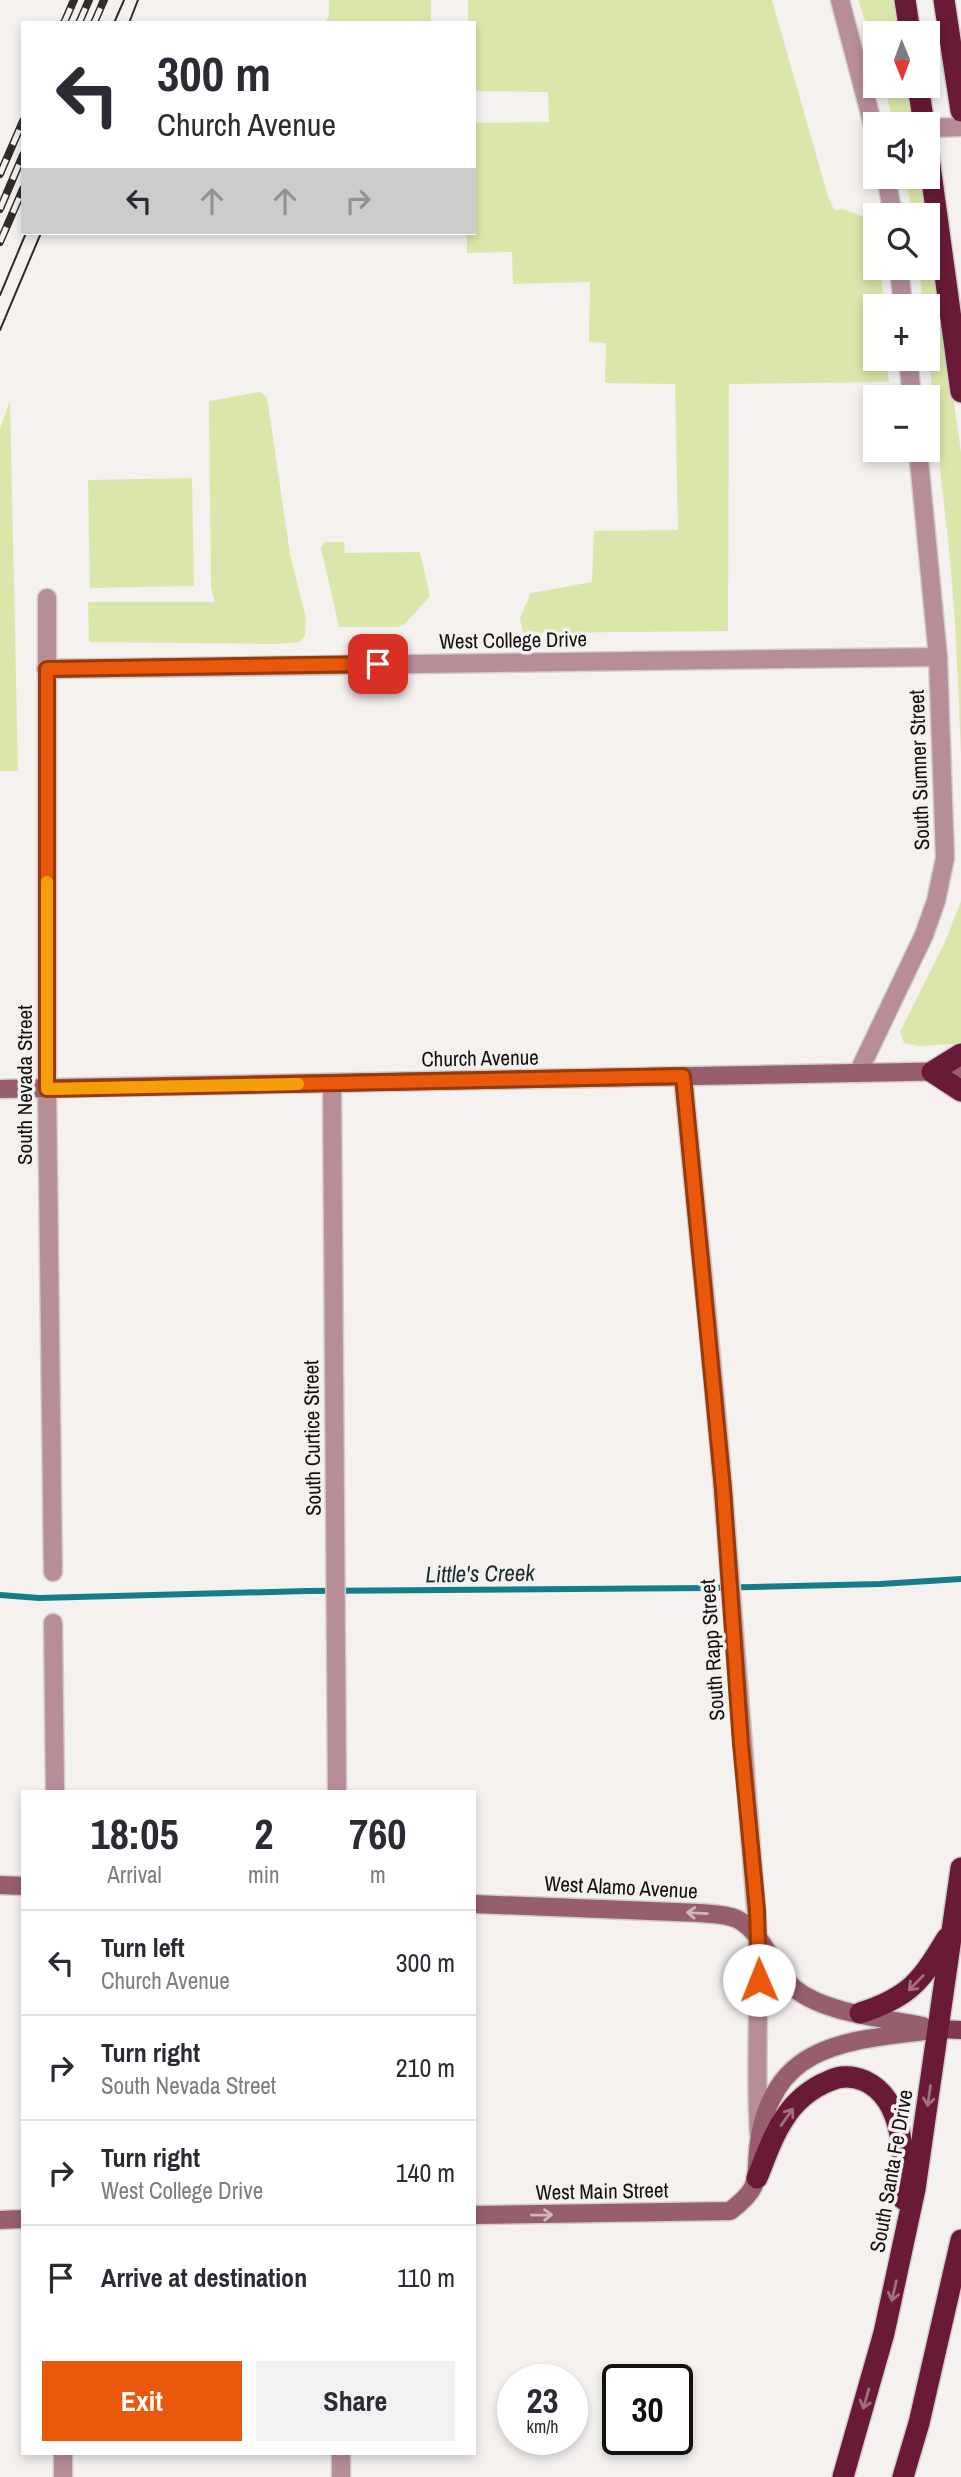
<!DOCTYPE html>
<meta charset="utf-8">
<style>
body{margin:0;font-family:"Archivo Narrow",sans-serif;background:#f2f2f3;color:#2b2b33;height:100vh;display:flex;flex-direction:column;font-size:26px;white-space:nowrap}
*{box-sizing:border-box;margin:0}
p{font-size:23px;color:#7c7c81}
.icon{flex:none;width:38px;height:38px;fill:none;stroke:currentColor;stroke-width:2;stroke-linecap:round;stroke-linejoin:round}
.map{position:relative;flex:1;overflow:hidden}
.drawer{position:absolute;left:21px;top:1790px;width:455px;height:665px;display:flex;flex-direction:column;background:#fff;border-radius:0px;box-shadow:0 4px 10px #0003}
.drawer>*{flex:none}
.hud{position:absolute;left:21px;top:21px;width:455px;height:214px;border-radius:0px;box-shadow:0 4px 10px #0003;background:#fff;color:#2b2b33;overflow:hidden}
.needle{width:46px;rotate:179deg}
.fabs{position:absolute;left:863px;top:21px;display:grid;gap:14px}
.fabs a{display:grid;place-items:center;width:77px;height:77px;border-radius:0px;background:#fff;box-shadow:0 4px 10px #0003;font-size:35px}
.speed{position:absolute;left:497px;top:2364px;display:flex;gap:14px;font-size:35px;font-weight:700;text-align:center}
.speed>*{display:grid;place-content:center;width:91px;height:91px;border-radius:50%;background:#fff;box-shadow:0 4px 10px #0003;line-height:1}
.speed small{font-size:18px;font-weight:400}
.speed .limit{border:4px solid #111;border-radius:10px;background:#fff;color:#111}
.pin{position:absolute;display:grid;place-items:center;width:60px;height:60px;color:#fff;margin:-30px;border-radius:14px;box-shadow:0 4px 10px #0006}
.me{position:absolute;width:77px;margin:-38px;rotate:359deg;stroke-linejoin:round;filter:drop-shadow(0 0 5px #0008)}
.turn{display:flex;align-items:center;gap:24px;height:147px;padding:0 21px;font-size:32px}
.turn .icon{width:91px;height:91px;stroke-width:2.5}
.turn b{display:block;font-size:49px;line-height:60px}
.lanes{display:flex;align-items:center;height:66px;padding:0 21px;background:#0003;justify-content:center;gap:35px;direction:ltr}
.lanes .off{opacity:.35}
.eta{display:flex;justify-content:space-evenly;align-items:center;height:119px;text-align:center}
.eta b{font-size:42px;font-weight:800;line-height:49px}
.button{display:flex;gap:14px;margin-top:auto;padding:14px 21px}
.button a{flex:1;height:80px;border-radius:0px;background:#ea580c;color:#fff;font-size:28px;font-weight:800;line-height:80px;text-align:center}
.button a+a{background:#f2f2f3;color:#2b2b33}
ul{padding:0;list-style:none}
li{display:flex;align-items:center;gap:21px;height:105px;padding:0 21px;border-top:2px solid #e1e1e2}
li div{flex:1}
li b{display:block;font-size:26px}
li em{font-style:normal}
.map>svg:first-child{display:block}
.green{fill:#dbe7aa}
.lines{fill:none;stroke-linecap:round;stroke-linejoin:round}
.stream{stroke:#167c89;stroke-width:6}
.street-casing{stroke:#d0cdcb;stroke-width:21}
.secondary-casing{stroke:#d0cdcb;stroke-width:21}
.primary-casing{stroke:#d0cdcb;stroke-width:21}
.highway-casing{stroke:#d0cdcb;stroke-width:24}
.street{stroke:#b78e98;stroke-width:18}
.secondary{stroke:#975e6d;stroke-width:18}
.primary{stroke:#7e3b4f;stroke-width:18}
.highway{stroke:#681a36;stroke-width:21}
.tram{stroke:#2e2d2c;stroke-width:2}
.rail-casing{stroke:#2e2d2c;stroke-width:8}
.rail{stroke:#f4f1ef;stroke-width:5;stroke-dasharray:16;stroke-linecap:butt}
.oneway{stroke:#cfb6bb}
.oneway2{stroke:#a07080}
.route-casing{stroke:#983908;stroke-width:18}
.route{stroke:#ea580c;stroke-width:12}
.slow{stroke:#f59e0b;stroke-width:12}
.labels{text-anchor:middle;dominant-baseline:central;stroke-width:7;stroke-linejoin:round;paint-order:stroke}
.street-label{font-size:21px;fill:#131211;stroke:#f4f1ef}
.water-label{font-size:23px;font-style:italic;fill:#172d31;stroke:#f4f1ef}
</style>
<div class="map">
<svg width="961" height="2477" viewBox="0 0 961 2477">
<rect width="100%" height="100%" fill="#f4f1ef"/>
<g class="green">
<polygon points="329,0 431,0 431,23 325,23 329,15"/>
<polygon points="468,0 772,0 827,193 834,210 843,209 875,221 875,268 881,268 884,306 875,306 875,359 887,359 889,382 729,384 728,631 523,633 520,618 531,593 592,582 594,531 678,530 675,384 605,383 606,343 589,342 590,282 513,284 512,252 467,253 467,233 474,233 474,123 549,122 548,92 474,91 474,23 468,23"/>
<polygon points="858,0 897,0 902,33 875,33 875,50"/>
<polygon points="885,86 909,86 915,124 893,124"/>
<path d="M905 177H923L961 453V753C958 685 956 618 949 551 941 469 928 388 928 306H923L919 268H928V215H913Z"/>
<polygon points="260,392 267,397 290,554 306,619 305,635 300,642 276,644 89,642 88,602 215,602 211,588 209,401"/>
<polygon points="10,401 18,771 0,771 0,429"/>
<polygon points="192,478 194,586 90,588 88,480"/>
<polygon points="324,542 344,542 345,553 420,552 430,596 405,624 398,627 339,627 321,548"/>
<polygon points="961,901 961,1042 956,1044 917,1046 904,1043 900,1032 945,942"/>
</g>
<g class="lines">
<polyline class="stream" points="0,1595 39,1598 307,1591 708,1588 880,1584 961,1579"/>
<g class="street-casing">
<g id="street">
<polyline points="840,0 875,133"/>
<polyline points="928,128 961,127"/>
<polyline points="886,177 893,215"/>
<polyline points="899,268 903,306"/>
<polyline points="908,359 912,397"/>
<polyline points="47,598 47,1089 53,1572"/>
<polyline points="46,669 938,657"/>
<polyline points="858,1073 924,935 936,901 945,858 938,657 918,450"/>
<path d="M683 1076C696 1214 712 1352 723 1490 734 1630 745 1771 756 1910 762 1985 754 2060 759 2134"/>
<polyline points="332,1083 337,1792"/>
<polyline points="53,1623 55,1792"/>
<polyline points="63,2454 63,2477"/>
<polyline points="341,2454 341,2477"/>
</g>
</g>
<g class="secondary-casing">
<g id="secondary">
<polyline points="0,1089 961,1071"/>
<polyline points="0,1885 23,1886"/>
<path d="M474 1904 700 1913C712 1914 726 1914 737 1919 765 1933 771 1970 795 1989 827 2014 884 2018 923 2026"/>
<path d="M474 2215 730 2211C764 2185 754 2179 759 2142 774 2037 857 2041 939 2029"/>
<polyline points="0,2220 23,2219"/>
</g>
</g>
<g class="primary-casing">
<polyline id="primary" points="939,2029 961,2030"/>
</g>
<g class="highway-casing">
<g id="highway">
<polyline points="905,0 910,33"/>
<polyline points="944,0 961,111"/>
<polyline points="918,86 924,124"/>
<polyline points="928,151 961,392"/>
<polyline points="961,1054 932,1072 961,1091"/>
<path d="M860 2013C910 1997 921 1981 947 1938"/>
<path d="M757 2178C765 2159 772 2136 784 2119 794 2102 811 2088 829 2081 841 2075 853 2076 865 2081 906 2100 904 2162 903 2199"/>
<polyline points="843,2477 884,2333 915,2189 961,1868"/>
<polyline points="903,2477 919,2423 961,2240"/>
</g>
</g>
<use href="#street" class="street"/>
<use href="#secondary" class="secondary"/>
<use href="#primary" class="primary"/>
<use href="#highway" class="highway"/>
<g class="tram">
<polyline points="114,23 124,0"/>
<polyline points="129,23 138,0"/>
<polyline points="0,295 26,233"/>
<polyline points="0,330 41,233"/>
</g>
<g class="rail-casing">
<g id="rail">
<polyline points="64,23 74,0"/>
<polyline points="79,23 89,0"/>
<polyline points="94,23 104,0"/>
<polyline points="0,174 23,121"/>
<polyline points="0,209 23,155"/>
<polyline points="0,242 23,189"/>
</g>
</g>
<use href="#rail" class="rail"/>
</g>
<defs><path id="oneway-shaft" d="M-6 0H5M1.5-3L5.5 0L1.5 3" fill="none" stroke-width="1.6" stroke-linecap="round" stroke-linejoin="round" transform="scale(1.75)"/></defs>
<g class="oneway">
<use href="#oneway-shaft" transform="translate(697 1913) rotate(-177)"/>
<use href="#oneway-shaft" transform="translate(542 2215) rotate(-1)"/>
</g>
<g class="oneway2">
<use href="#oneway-shaft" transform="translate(916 1983) rotate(134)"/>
<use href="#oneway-shaft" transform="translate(929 2096) rotate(98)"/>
<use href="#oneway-shaft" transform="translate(787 2117) rotate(-55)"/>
<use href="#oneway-shaft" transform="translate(894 2291) rotate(103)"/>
<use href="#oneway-shaft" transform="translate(866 2399) rotate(106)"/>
</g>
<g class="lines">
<g class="route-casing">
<polyline id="route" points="378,664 47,669 47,1089 683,1076 723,1489 741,1744 757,1910 759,1980"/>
</g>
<use href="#route" class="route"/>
<polyline class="slow" points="47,882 47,1089 298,1084"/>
</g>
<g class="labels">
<g class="street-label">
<text transform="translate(513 640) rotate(-1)">West College Drive</text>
<text transform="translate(919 770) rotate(-92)">South Sumner Street</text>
<text transform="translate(480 1058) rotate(-1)">Church Avenue</text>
<text transform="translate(24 1085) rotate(-90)">South Nevada Street</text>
<text transform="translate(312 1438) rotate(-91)">South Curtice Street</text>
<text transform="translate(712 1650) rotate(-94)">South Rapp Street</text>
<text transform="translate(621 1887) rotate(3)">West Alamo Avenue</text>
<text transform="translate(891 2171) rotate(-80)">South Santa Fe Drive</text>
<text transform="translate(602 2191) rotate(-1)">West Main Street</text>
</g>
<g class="water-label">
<text transform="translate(480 1573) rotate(-1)">Little's Creek</text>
</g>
</g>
</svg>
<div class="fabs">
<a><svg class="needle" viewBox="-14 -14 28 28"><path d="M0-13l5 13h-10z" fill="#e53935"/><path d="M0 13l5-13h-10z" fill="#7c7c81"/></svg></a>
<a><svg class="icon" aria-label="sound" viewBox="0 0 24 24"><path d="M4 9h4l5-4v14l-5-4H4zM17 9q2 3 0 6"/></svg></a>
<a><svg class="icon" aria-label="search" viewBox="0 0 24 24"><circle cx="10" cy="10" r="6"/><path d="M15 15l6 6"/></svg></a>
<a>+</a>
<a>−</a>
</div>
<div class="speed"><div>23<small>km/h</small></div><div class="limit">30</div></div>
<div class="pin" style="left:378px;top:664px;background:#d93025"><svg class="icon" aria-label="arrive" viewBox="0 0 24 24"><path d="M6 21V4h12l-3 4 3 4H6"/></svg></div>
<svg class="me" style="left:759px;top:1980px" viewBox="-20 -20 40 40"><circle r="19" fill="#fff"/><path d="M0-13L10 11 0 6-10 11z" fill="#ea580c"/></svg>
<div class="hud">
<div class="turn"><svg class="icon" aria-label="left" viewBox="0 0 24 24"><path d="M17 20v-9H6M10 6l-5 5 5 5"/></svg><div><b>300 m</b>Church Avenue</div></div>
<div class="lanes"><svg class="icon" aria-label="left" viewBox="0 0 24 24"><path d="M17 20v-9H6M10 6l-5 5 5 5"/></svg><svg class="icon off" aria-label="ahead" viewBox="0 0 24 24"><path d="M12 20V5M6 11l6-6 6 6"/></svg><svg class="icon off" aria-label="ahead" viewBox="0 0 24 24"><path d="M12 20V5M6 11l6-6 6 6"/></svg><svg class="icon off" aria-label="right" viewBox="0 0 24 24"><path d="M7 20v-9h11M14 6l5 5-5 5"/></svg></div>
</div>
<section class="drawer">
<div class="eta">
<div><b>18:05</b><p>Arrival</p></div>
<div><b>2</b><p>min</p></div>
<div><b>760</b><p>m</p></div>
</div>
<ul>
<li><svg class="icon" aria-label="left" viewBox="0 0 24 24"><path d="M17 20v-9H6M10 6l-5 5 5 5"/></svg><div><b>Turn left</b><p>Church Avenue</p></div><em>300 m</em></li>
<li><svg class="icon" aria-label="right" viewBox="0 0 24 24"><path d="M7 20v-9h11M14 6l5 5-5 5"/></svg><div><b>Turn right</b><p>South Nevada Street</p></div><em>210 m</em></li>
<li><svg class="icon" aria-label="right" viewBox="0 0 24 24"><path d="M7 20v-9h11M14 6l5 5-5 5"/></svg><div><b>Turn right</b><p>West College Drive</p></div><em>140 m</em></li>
<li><svg class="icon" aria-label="arrive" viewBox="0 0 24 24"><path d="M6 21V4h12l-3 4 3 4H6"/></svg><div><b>Arrive at destination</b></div><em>110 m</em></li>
</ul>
<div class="button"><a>Exit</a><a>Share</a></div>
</section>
</div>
